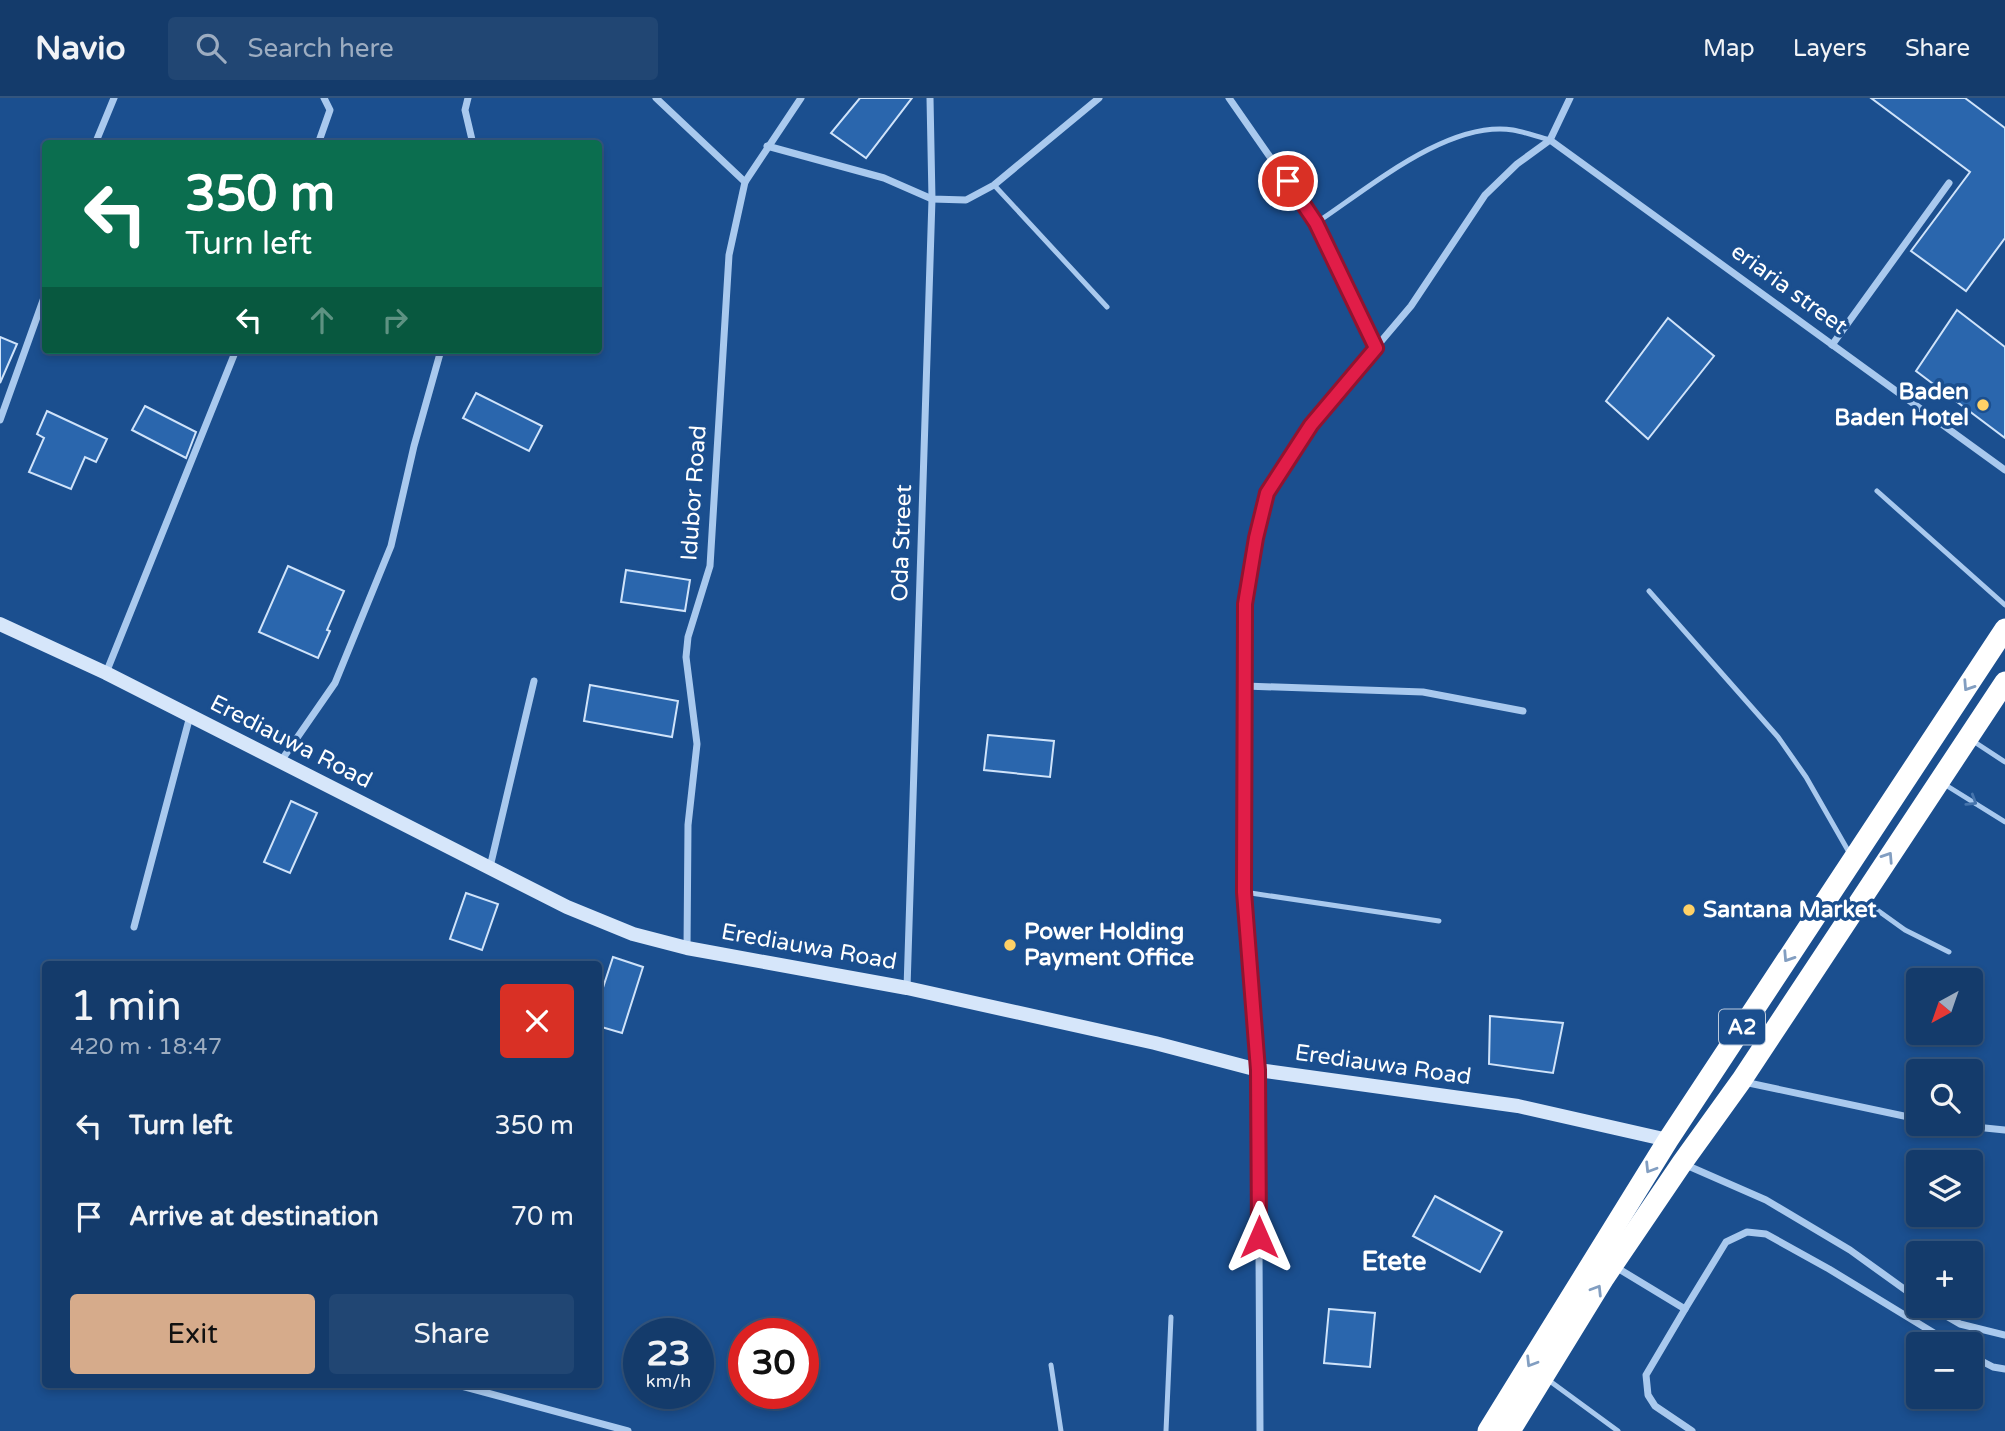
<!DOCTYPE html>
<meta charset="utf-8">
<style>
body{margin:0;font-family:"Varela Round",sans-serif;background:#214673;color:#f1f3f6;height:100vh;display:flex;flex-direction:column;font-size:26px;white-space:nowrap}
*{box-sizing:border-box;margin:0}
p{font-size:23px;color:#9dadc1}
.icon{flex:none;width:38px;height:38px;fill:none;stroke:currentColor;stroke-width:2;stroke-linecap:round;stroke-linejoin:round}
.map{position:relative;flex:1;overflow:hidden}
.details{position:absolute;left:42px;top:863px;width:560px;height:427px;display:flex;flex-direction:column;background:#143b6b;border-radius:7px;box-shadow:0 4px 10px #0003,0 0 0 2px #33557e}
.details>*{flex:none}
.banner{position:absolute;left:42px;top:42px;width:560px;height:214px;border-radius:7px;box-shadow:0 4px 10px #0003,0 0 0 2px #33557e;background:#0b6e4f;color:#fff;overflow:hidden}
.needle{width:46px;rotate:220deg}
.tools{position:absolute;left:1906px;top:870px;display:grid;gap:14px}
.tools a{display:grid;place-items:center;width:77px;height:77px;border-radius:7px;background:#143b6b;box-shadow:0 4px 10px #0003,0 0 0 2px #33557e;font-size:35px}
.speed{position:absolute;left:623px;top:1220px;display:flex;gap:14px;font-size:35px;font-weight:700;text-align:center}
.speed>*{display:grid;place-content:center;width:91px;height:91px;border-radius:50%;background:#143b6b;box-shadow:0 4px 10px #0003,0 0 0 2px #33557e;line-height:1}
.speed small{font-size:18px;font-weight:400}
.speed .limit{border:10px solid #d22;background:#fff;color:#111}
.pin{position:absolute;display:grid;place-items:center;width:60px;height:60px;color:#fff;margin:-30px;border:4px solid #fff;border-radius:50%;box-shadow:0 2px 7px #0007}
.me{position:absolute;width:77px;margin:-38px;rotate:0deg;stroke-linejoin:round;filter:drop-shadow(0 0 5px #0008)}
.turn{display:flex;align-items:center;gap:24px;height:147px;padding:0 28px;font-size:32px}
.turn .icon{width:91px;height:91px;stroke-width:2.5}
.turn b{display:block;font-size:49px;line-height:60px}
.lanes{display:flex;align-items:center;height:66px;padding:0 28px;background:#0003;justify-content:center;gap:35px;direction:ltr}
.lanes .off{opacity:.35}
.round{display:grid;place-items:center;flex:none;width:74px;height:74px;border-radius:7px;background:#214673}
.headline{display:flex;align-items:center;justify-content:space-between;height:119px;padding:0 28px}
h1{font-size:42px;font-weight:600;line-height:52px}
.button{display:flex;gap:14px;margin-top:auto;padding:14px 28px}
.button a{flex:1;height:80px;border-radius:7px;background:#d6ab8b;color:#111;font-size:28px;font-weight:600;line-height:80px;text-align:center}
.button a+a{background:#214673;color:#f1f3f6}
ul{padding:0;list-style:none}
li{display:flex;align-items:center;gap:21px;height:91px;padding:0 28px}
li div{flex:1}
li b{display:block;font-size:26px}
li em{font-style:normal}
header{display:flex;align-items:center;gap:42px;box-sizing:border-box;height:98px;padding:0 35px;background:#143b6b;border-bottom:2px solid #33557e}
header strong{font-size:33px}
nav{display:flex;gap:38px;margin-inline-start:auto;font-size:24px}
.search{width:490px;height:63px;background:#214673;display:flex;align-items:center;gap:18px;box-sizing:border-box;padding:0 24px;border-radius:7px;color:#9dadc1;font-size:26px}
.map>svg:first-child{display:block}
.building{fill:#2a66ad;stroke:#cfe3fa;stroke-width:2}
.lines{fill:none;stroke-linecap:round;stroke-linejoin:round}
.lane{stroke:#a9c9ee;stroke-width:5}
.street{stroke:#a9c9ee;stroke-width:7}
.secondary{stroke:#d6e6fa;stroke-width:14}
.highway{stroke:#fff;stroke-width:21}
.oneway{stroke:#829ec1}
.oneway2{stroke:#4674ac}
.route-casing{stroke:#92132f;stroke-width:18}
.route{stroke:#e11d48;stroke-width:12}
.poi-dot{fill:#ffd166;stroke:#1b4f8f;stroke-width:2.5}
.labels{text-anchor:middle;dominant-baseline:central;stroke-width:7;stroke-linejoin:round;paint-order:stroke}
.shield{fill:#1b4f8f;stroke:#bbcadd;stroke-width:2}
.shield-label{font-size:21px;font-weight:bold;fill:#fff}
.street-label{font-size:23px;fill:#fff;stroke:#1b4f8f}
.poi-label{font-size:23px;font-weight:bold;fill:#fff;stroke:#1b4f8f;text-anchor:start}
.quarter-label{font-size:26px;font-weight:bold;fill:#fff;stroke:#1b4f8f}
</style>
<header>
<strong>Navio</strong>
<div class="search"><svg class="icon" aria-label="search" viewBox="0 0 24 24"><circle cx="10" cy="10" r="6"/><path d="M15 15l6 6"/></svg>Search here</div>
<nav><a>Map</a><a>Layers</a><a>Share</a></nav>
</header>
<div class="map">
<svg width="2005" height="1333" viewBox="0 0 2005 1333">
<rect width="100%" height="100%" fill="#1b4f8f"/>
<g class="building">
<polygon points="860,0 912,0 866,60 831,35"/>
<polygon points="1871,0 1965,0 2005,30 2005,140 1966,193 1911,153 1970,74"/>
<polygon points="1957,212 2005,249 2005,340 1916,273"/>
<polygon points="1668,220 1714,258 1648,341 1606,303"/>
<polygon points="0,239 17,246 0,285"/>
<polygon points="476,295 542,328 529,353 463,320"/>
<polygon points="145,308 196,334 186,360 132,332"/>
<polygon points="47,313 107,341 96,364 85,359 71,391 29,374 44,340 37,336"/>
<polygon points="288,468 344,493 327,532 330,533 318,560 259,534"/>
<polygon points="626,472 690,482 685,513 621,504"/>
<polygon points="590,587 678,603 672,639 584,623"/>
<polygon points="988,637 1054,643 1050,679 984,672"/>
<polygon points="291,703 317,715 290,775 264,764"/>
<polygon points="466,795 498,806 482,852 450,841"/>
<polygon points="613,859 643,869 622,935 598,928 598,905"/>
<polygon points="1490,918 1563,925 1553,975 1489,966"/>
<polygon points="1435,1098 1502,1134 1480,1174 1413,1138"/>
<polygon points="1329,1211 1375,1215 1370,1269 1324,1265"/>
</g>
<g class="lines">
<g class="lane">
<polyline points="994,87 1107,209"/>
<path d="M1316 125C1369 90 1448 22 1513 32 1525 34 1538 39 1550 42"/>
<polyline points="1877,393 2005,507"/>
<polyline points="1649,493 1778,639 1806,679 1850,756"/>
<polyline points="1973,643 2005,664"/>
<polyline points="1944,686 2005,724"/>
<polyline points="1244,794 1439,823"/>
<polyline points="1866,804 1905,832 1949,854"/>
<polyline points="1051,1267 1061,1333"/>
<polyline points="1547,1281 1618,1333"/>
<polyline points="1166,1333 1171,1219"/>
</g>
<g class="street">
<polyline points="468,0 465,12 473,46"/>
<polyline points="656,0 745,84"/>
<polyline points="1229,0 1316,125 1376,250"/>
<polyline points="1550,42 2005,372"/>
<polyline points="95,46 114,0"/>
<polyline points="318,46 330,12 324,0"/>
<polyline points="767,48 884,80 932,101 966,102 994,87 1099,0"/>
<polyline points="1832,247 1949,85"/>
<polyline points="0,322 46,194"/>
<polyline points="106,575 236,252"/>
<polyline points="1245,588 1423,594 1523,613"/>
<polyline points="281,663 335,585 391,448 414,348 441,252"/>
<polyline points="490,769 534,583"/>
<polyline points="134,829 190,618"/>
<polyline points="687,850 688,727 697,646 686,559 688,539 710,468 729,157 745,84 801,0"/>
<polyline points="907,890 932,101 930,0"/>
<polyline points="1744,984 1918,1021"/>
<polyline points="1945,1026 2005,1032"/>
<polyline points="1686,1067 1766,1102 1850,1152 1918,1201"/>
<polyline points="1614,1168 1685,1211 1646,1277 1648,1297 1655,1308 1692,1333"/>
<polyline points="1929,1208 1960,1226 2005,1237"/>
<polyline points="1685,1211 1726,1144 1747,1134 1766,1136 1829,1171 1952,1246"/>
<polyline points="1970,1257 1993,1269 2005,1271"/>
<polyline points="454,1286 628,1333"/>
<polyline points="1260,1333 1258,972 1244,794 1245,506 1256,440 1267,395 1311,326 1411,208 1485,97 1517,66 1550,42 1570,0"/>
</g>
<polyline class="secondary" points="0,526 106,575 567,809 633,836 687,850 907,890 1155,945 1258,972 1518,1008 1668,1042"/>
<g class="highway">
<polyline points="1488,1333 1668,1042 2005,531"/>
<polyline points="1510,1333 1604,1180 1682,1065 1741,983 2005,584"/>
</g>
</g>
<defs><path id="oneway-chevron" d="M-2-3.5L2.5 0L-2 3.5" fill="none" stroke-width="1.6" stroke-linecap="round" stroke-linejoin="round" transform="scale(1.75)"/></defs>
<g class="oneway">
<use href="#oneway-chevron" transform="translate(1968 588) rotate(123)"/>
<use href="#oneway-chevron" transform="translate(1888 759) rotate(-57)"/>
<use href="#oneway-chevron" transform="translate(1788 859) rotate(123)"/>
<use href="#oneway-chevron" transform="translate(1650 1070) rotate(122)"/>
<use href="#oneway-chevron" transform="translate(1597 1192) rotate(-58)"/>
<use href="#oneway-chevron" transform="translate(1531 1264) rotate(122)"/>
</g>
<use class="oneway2" href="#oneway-chevron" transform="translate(1972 703) rotate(32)"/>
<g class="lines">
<g class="route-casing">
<polyline id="route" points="1259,1139 1258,972 1244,794 1245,506 1256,440 1267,395 1311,327 1376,250 1316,125 1288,83"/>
</g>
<use href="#route" class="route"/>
</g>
<g class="poi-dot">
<circle cx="1983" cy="307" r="7"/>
<circle cx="1689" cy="812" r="7"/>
<circle cx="1010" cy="847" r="7"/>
</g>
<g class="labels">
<rect class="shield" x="1719" y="911.5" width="46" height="35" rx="5"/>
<g class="shield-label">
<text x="1742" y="929">A2</text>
</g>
<g class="street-label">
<text transform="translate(1789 191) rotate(36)">eriaria street</text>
<text transform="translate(694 395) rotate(-86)">Idubor Road</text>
<text transform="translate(902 445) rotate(-88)">Oda Street</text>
<text transform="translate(291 644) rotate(27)">Erediauwa Road</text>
<text transform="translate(809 849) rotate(10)">Erediauwa Road</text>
<text transform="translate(1383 967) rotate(8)">Erediauwa Road</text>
</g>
<g class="poi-label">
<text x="1969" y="294" text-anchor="end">Baden<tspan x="1969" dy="26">Baden Hotel</tspan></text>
<text x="1703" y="812">Santana Market</text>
<text x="1024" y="834">Power Holding<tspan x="1024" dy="26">Payment Office</tspan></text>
</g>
<g class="quarter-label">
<text x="1394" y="1163">Etete</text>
</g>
</g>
</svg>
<div class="tools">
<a><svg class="needle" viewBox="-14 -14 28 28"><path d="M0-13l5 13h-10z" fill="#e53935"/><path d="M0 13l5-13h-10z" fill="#9dadc1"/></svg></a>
<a><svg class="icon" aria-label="search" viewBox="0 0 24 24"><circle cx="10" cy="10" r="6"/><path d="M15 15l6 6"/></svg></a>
<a><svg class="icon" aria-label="layers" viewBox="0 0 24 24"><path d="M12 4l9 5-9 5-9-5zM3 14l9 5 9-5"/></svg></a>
<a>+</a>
<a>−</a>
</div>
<div class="speed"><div>23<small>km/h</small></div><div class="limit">30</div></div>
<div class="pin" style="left:1288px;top:83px;background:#d93025"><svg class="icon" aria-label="arrive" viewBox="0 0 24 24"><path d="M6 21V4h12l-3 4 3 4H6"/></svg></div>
<svg class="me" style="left:1259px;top:1139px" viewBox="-20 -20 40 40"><path d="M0-17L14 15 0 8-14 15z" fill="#e11d48" stroke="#fff" stroke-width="4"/></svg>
<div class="banner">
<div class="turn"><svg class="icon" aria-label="left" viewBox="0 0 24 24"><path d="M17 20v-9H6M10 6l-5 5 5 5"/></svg><div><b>350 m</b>Turn left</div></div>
<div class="lanes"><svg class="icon" aria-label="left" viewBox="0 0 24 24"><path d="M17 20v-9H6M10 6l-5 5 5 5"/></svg><svg class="icon off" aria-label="ahead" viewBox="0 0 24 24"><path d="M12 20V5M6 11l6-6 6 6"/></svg><svg class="icon off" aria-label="right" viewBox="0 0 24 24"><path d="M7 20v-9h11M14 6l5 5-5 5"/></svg></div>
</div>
<section class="details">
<div class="headline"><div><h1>1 min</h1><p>420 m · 18:47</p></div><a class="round" style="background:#d93025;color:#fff"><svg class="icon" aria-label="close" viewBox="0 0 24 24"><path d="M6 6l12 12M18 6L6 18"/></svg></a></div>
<ul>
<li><svg class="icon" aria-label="left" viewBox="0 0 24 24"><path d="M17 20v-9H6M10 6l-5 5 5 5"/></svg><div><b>Turn left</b></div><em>350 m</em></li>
<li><svg class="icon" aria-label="arrive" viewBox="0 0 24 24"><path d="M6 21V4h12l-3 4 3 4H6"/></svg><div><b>Arrive at destination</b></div><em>70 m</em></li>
</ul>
<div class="button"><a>Exit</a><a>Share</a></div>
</section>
</div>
